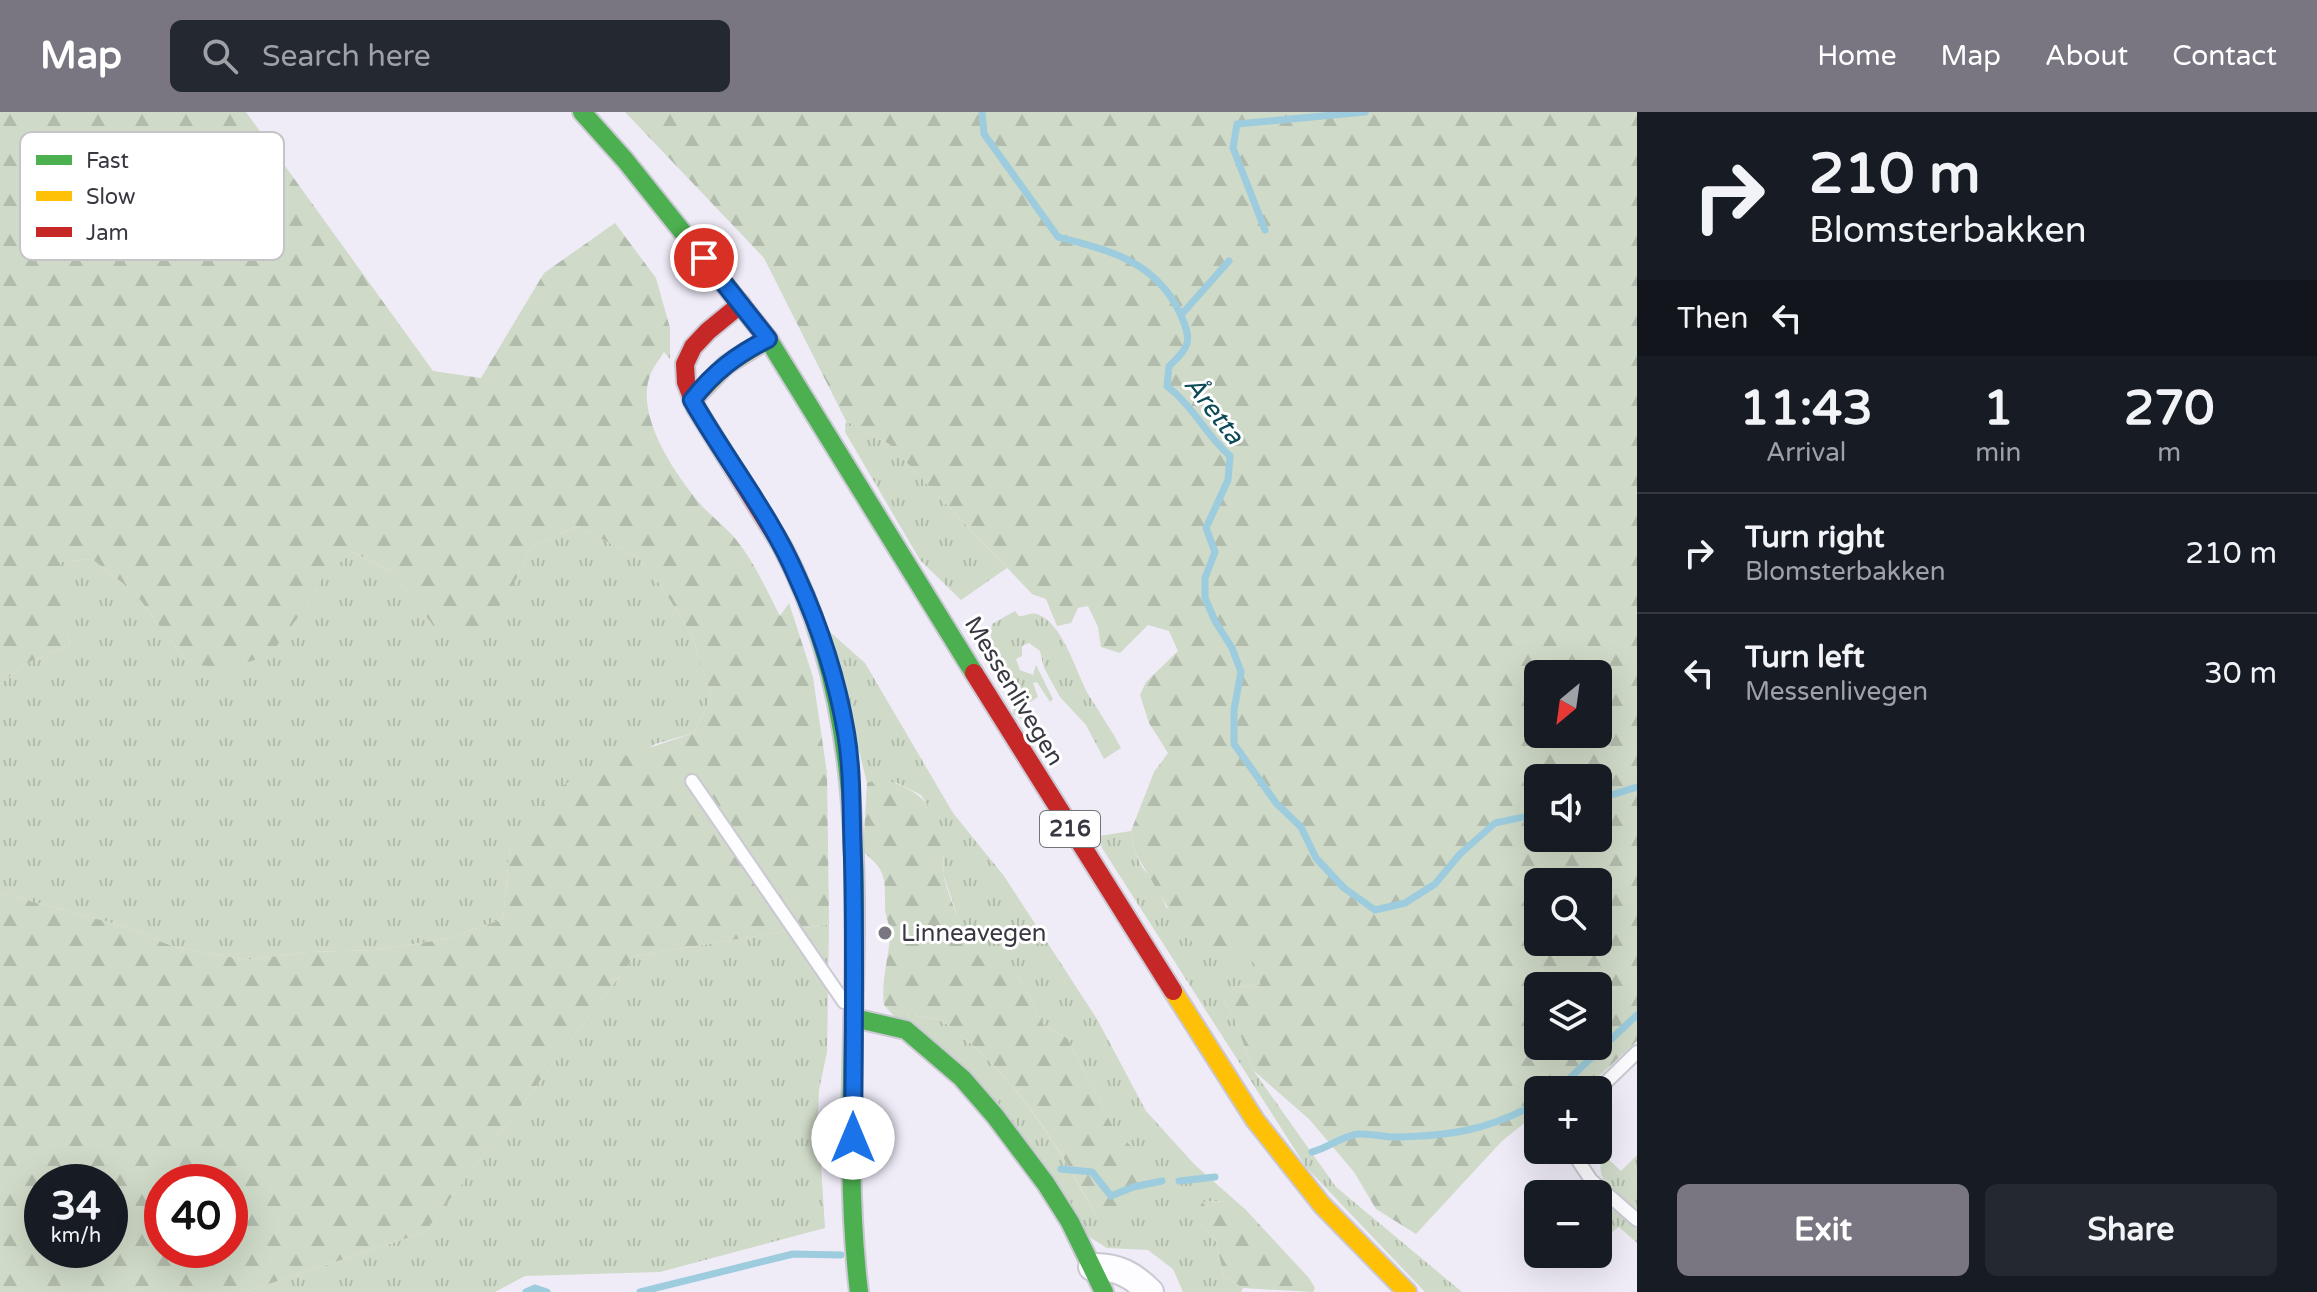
<!DOCTYPE html>
<meta charset="utf-8">
<style>
body{margin:0;font-family:"Varela Round",sans-serif;background:#242831;color:#f1f3f6;height:100vh;display:flex;flex-direction:column;font-size:30px;white-space:nowrap}
*{box-sizing:border-box;margin:0}
p{font-size:26px;color:#9ea1a6}
.icon{flex:none;width:44px;height:44px;fill:none;stroke:currentColor;stroke-width:2;stroke-linecap:round;stroke-linejoin:round}
.map{position:relative;flex:1;overflow:hidden}
.side{display:flex;flex-direction:column;background:#171b24;width:680px}
.side>*{flex:none}
.banner{background:#171b24;color:#f1f3f6;overflow:hidden}
.needle{width:52px;rotate:209deg}
.tools{position:absolute;left:1524px;top:548px;display:grid;gap:16px}
.tools a{display:grid;place-items:center;width:88px;height:88px;border-radius:12px;background:#171b24;box-shadow:0 8px 32px #0002;font-size:40px}
.speed{position:absolute;left:24px;top:1052px;display:flex;gap:16px;font-size:40px;font-weight:700;text-align:center}
.speed>*{display:grid;place-content:center;width:104px;height:104px;border-radius:50%;background:#171b24;box-shadow:0 8px 32px #0002;line-height:1}
.speed small{font-size:20px;font-weight:400}
.speed .limit{border:12px solid #d22;background:#fff;color:#111}
.pin{position:absolute;display:grid;place-items:center;width:68px;height:68px;color:#fff;margin:-34px;border:4px solid #fff;border-radius:50%;box-shadow:0 2px 8px #0007}
.me{position:absolute;width:88px;margin:-44px;rotate:0deg;stroke-linejoin:round;filter:drop-shadow(0 0 6px #0008)}
.turn{display:flex;align-items:center;gap:28px;height:168px;padding:0 40px;font-size:36px}
.turn .icon{width:104px;height:104px;stroke-width:2.5}
.turn b{display:block;font-size:56px;line-height:68px}
.then{display:flex;align-items:center;height:76px;padding:0 40px;background:#0003;gap:16px;font-size:30px}
.eta{display:flex;justify-content:space-evenly;align-items:center;height:136px;text-align:center}
.eta b{font-size:48px;font-weight:800;line-height:56px}
.action{display:flex;gap:16px;margin-top:auto;padding:16px 40px}
.action a{flex:1;height:92px;border-radius:12px;background:#797681;color:#fff;font-size:32px;font-weight:800;line-height:92px;text-align:center}
.action a+a{background:#242831;color:#f1f3f6}
ul{padding:0;list-style:none}
li{display:flex;align-items:center;gap:24px;height:120px;padding:0 40px;border-top:2px solid #363941}
li div{flex:1}
li b{display:block;font-size:30px}
li em{font-style:normal}
header{display:flex;align-items:center;gap:48px;box-sizing:border-box;height:112px;padding:0 40px;background:#797681;color:#fff}
header strong{font-size:38px}
nav{display:flex;gap:44px;margin-inline-start:auto;font-size:28px}
.search{width:560px;height:72px;background:#242831;display:flex;align-items:center;gap:20px;box-sizing:border-box;padding:0 28px;border-radius:12px;color:#9ea1a6;font-size:30px}
main{display:flex;flex:1;min-height:0}
.map>svg:first-child{display:block}
.grass{fill:url(#grass-tufts)}
.forest{fill:url(#forest-firs);fill-rule:evenodd}
.lines{fill:none;stroke-linecap:round;stroke-linejoin:round}
.stream{stroke:#9cccdd;stroke-width:7}
.lane-casing{stroke:#cac8d2;stroke-width:16}
.street-casing{stroke:#cac8d2;stroke-width:30}
.fast-casing{stroke:#cac8d2;stroke-width:22}
.slow-casing{stroke:#cac8d2;stroke-width:22}
.jam-casing{stroke:#cac8d2;stroke-width:22}
.lane{stroke:#fdfcfe;stroke-width:12}
.street{stroke:#fdfcfe;stroke-width:26}
.fast{stroke:#4caf50;stroke-width:18}
.slow{stroke:#ffc107;stroke-width:18}
.jam{stroke:#c62828;stroke-width:18}
.route-casing{stroke:#114b97;stroke-width:20}
.route{stroke:#1a73e8;stroke-width:14}
.poi-dot{fill:#797681;stroke:#fff;stroke-width:3}
.labels{text-anchor:middle;dominant-baseline:central;stroke-width:6;stroke-linejoin:round;paint-order:stroke}
.shield{fill:#fff;stroke:#74737a;stroke-width:2}
.shield-label{font-size:22px;font-weight:bold;fill:#393741}
.street-label{font-size:24px;fill:#393741;stroke:#fff}
.poi-label{font-size:24px;fill:#393741;stroke:#fff;text-anchor:start}
.water-label{font-size:26px;font-style:italic;fill:#0c4a58;stroke:#fff}
.key{fill:#fff;stroke:#c4c3c6;stroke-width:2}
.key-label{font-size:22px;fill:#393741}
</style>
<header>
<strong>Map</strong>
<div class="search"><svg class="icon" aria-label="search" viewBox="0 0 24 24"><circle cx="10" cy="10" r="6"/><path d="M15 15l6 6"/></svg>Search here</div>
<nav><a>Home</a><a>Map</a><a>About</a><a>Contact</a></nav>
</header>
<main>
<div class="map">
<svg width="1637" height="1180" viewBox="0 0 1637 1180">
<defs>
<pattern id="grass-tufts" width="24" height="20" patternUnits="userSpaceOnUse" patternTransform="scale(2)"><rect width="24" height="20" fill="#cfdac8"/><path d="M3 7l-1-3M5 7V3M7 7l1-3M15 17l-1-3M17 17v-4M19 17l1-3" fill="none" stroke="#b2bcad"/></pattern>
<pattern id="forest-firs" width="22" height="20" patternUnits="userSpaceOnUse" patternTransform="scale(2)"><rect width="22" height="20" fill="#cfdac8"/><path d="M5 1l3.5 6h-7zM16 11l3.5 6h-7z" fill="#b2bcad"/></pattern>
</defs>
<rect width="100%" height="100%" fill="#efecf8"/>
<g class="grass">
<polygon points="846,309 889,332 1007,456 961,488 920,448 845,320"/>
<polygon points="577,414 640,447 664,478 693,526 711,585 694,621 655,632 510,736 503,807 446,827 374,838 308,840 247,848 174,835 127,815 0,781 0,572 25,552 70,533 59,450 92,447 135,481 188,552 307,493 325,461 353,440 391,459 435,516 509,483 530,436"/>
<path d="M1015 499 1019 504C1027 504 1030 500 1037 502 1063 511 1076 560 1088 582 1099 600 1111 617 1121 636L1104 647 1086 613 1060 585 1044 556 1040 539 1029 531 1022 534V544L1016 547 1020 558 1033 563 1036 553 1053 587 1050 590 1037 570 1033 571 1038 585 1027 592 1028 603 1023 608 1013 602C1022 563 984 547 992 512Z"/>
<path d="M830 520 865 551 953 701 1004 764 1097 907 1146 999 1195 1053 1246 1098 1222 1089 1203 1090 1200 1113 1215 1126 1224 1164 1243 1176 1241 1180H1183L1173 1157 1148 1138 1107 1136 1091 1126 884 893C902 908 929 900 948 913 1015 963 1056 1031 1096 1103L1113 1015 1067 926 1044 913 1017 863 980 846 964 823 943 762 944 738 935 705 921 683 897 671H867Z"/>
<polygon points="1131,719 1134,739 1142,755 1157,774 1166,795 1220,832 1243,840 1260,857 1260,873 1236,875 1223,886 1235,908 1253,958 1336,1075 1462,1180 1425,1180 1306,1055 1102,736 1099,724"/>
<polygon points="829,812 827,940 819,978 818,1006 825,1116 660,1160 525,1164 495,1180 245,1180 425,1120 635,844"/>
<path d="M1604 1043 1621 1059 1637 1043V1102C1621 1087 1590 1067 1604 1043Z"/>
<polygon points="1598,1086 1637,1117 1637,1131 1619,1115 1611,1121 1598,1109"/>
</g>
<g class="forest">
<path d="M0 0H246L433 259 481 266 544 161 615 111 656 166 670 216V247L664 240C660 247 654 254 651 261 633 302 676 364 702 394 711 404 723 413 733 424 753 447 766 477 780 504L789 491 813 565 827 661 829 812 635 844 425 1120 245 1180H0V781L127 815 174 835 247 848 308 840 374 838 446 827 503 807 510 736 553 679 603 651 694 621 711 585 693 526 664 478 640 447 577 414 530 436 509 483 480 515 435 516 391 459 353 440 325 461 307 493 270 543 229 556 188 552 135 481 92 447 60 450 70 533 25 552 0 572ZM42 1070H110V1138H42ZM162 1070H230V1138H162Z"/>
<path d="M625 0H1637V929L1584 978H1538V1000L1502 1029 1416 1122 1376 1097 1354 1060 1309 1007 1253 958 1235 908 1223 886 1236 875 1260 873V857C1241 838 1230 829 1203 838L1185 824 1134 739 1131 719 1154 660 1168 641 1149 611 1140 583 1146 570 1178 539 1169 519 1148 513 1120 541 1101 535 1098 515 1088 494 1078 496 1071 511 1057 514 1046 487 1032 482 889 332 846 309 764 146ZM1538 562H1598V622H1538ZM1538 666H1598V726H1538ZM1538 770H1598V830H1538ZM1538 874H1598V934H1538Z"/>
<path d="M881 666C921 679 936 692 944 735 945 745 941 756 944 766 952 795 964 821 980 846L1002 848 1017 863 1044 913 1067 926 1113 1015 1138 1042 1153 1077 1128 1102 1096 1103C1057 1031 1015 963 948 913 929 900 902 908 884 893 881 869 888 849 890 825 891 814 885 805 885 795 885 768 887 758 863 740L867 671Z"/>
<polygon points="1222,1089 1245,1097 1309,1166 1315,1176 1313,1180 1243,1176 1224,1164 1215,1126 1200,1113 1195,1101 1203,1090"/>
</g>
<g class="lines">
<g class="stream">
<path d="M982 0 984 22 1058 125C1109 138 1155 149 1180 201 1192 228 1191 234 1169 254L1167 274C1193 294 1206 323 1230 344L1228 368 1206 416 1215 440 1205 466V486L1215 509 1232 536 1241 560 1234 598V632L1276 691 1301 715 1316 746 1344 776 1375 798 1405 791 1435 772 1460 742 1495 711 1538 702"/>
<polyline points="1265,118 1233,36 1237,12 1365,0"/>
<polyline points="1181,203 1229,149"/>
<polyline points="1598,687 1637,675"/>
<polyline points="1557,978 1637,903"/>
<path d="M1312 1040C1329 1036 1341 1024 1358 1022 1370 1021 1383 1025 1395 1025 1452 1024 1487 1018 1538 991"/>
<polyline points="1061,1057 1092,1060 1111,1084 1133,1075 1162,1069"/>
<polyline points="1179,1069 1215,1065"/>
<polyline points="526,1180 535,1176 547,1180"/>
<polyline points="640,1180 793,1142 841,1143"/>
</g>
<g class="lane-casing">
<g id="lane">
<polyline points="692,669 844,890"/>
<polyline points="1598,978 1637,940"/>
<polyline points="1571,1038 1591,1068 1637,1108"/>
</g>
</g>
<g class="street-casing">
<path id="street" d="M1092 1155C1117 1154 1133 1163 1150 1180"/>
</g>
<g class="fast-casing">
<g id="fast">
<polyline points="582,0 625,48 768,227 974,561"/>
<path d="M782 434C904 665 829 933 859 1180"/>
<polyline points="854,906 906,918 962,966 995,1004 1046,1072 1070,1110 1104,1180"/>
</g>
</g>
<g class="slow-casing">
<g id="slow">
<polyline points="692,288 726,253 768,227"/>
<polyline points="1173,879 1255,1008 1322,1093 1407,1180"/>
</g>
</g>
<g class="jam-casing">
<g id="jam">
<polyline points="741,192 708,219 693,235 685,252 686,270 696,296 782,434"/>
<polyline points="974,561 1173,879"/>
</g>
</g>
<use href="#lane" class="lane"/>
<use href="#street" class="street"/>
<use href="#fast" class="fast"/>
<use href="#slow" class="slow"/>
<use href="#jam" class="jam"/>
</g>
<g class="lines">
<g class="route-casing">
<path id="route" d="M704 146 768 227C736 243 714 260 692 288 726 348 770 402 797 465 819 513 837 568 846 621 853 662 851 705 853 747 855 840 854 933 853 1026"/>
</g>
<use href="#route" class="route"/>
</g>
<circle class="poi-dot" cx="885" cy="821" r="8"/>
<g class="labels">
<rect class="shield" x="1040" y="699" width="60" height="36" rx="6"/>
<g class="shield-label">
<text x="1070" y="717">216</text>
</g>
<g class="street-label">
<text transform="translate(1014 579) rotate(59)">Messenlivegen</text>
</g>
<g class="poi-label">
<text x="901" y="821">Linneavegen</text>
</g>
<g class="water-label">
<text transform="translate(1214 298) rotate(52)">Åretta</text>
</g>
</g>
<rect x="20" y="20" width="264" height="128" rx="12" class="key"/>
<rect x="36" y="43" width="36" height="10" fill="#4caf50"/>
<rect x="36" y="79" width="36" height="10" fill="#ffc107"/>
<rect x="36" y="115" width="36" height="10" fill="#c62828"/>
<g class="key-label">
<text x="86" y="56">Fast</text>
<text x="86" y="92">Slow</text>
<text x="86" y="128">Jam</text>
</g>
</svg>
<div class="tools">
<a><svg class="needle" viewBox="-14 -14 28 28"><path d="M0-13l5 13h-10z" fill="#e53935"/><path d="M0 13l5-13h-10z" fill="#9ea1a6"/></svg></a>
<a><svg class="icon" aria-label="sound" viewBox="0 0 24 24"><path d="M4 9h4l5-4v14l-5-4H4zM17 9q2 3 0 6"/></svg></a>
<a><svg class="icon" aria-label="search" viewBox="0 0 24 24"><circle cx="10" cy="10" r="6"/><path d="M15 15l6 6"/></svg></a>
<a><svg class="icon" aria-label="layers" viewBox="0 0 24 24"><path d="M12 4l9 5-9 5-9-5zM3 14l9 5 9-5"/></svg></a>
<a>+</a>
<a>−</a>
</div>
<div class="speed"><div>34<small>km/h</small></div><div class="limit">40</div></div>
<div class="pin" style="left:704px;top:146px;background:#d93025"><svg class="icon" aria-label="arrive" viewBox="0 0 24 24"><path d="M6 21V4h12l-3 4 3 4H6"/></svg></div>
<svg class="me" style="left:853px;top:1026px" viewBox="-20 -20 40 40"><circle r="19" fill="#fff"/><path d="M0-13L10 11 0 6-10 11z" fill="#1a73e8"/></svg>
</div>
<section class="side">
<div class="banner">
<div class="turn"><svg class="icon" aria-label="right" viewBox="0 0 24 24"><path d="M7 20v-9h11M14 6l5 5-5 5"/></svg><div><b>210 m</b>Blomsterbakken</div></div>
<div class="then">Then<svg class="icon" aria-label="left" viewBox="0 0 24 24"><path d="M17 20v-9H6M10 6l-5 5 5 5"/></svg></div>
</div>
<div class="eta">
<div><b>11:43</b><p>Arrival</p></div>
<div><b>1</b><p>min</p></div>
<div><b>270</b><p>m</p></div>
</div>
<ul>
<li><svg class="icon" aria-label="right" viewBox="0 0 24 24"><path d="M7 20v-9h11M14 6l5 5-5 5"/></svg><div><b>Turn right</b><p>Blomsterbakken</p></div><em>210 m</em></li>
<li><svg class="icon" aria-label="left" viewBox="0 0 24 24"><path d="M17 20v-9H6M10 6l-5 5 5 5"/></svg><div><b>Turn left</b><p>Messenlivegen</p></div><em>30 m</em></li>
</ul>
<div class="action"><a>Exit</a><a>Share</a></div>
</section>
</main>
